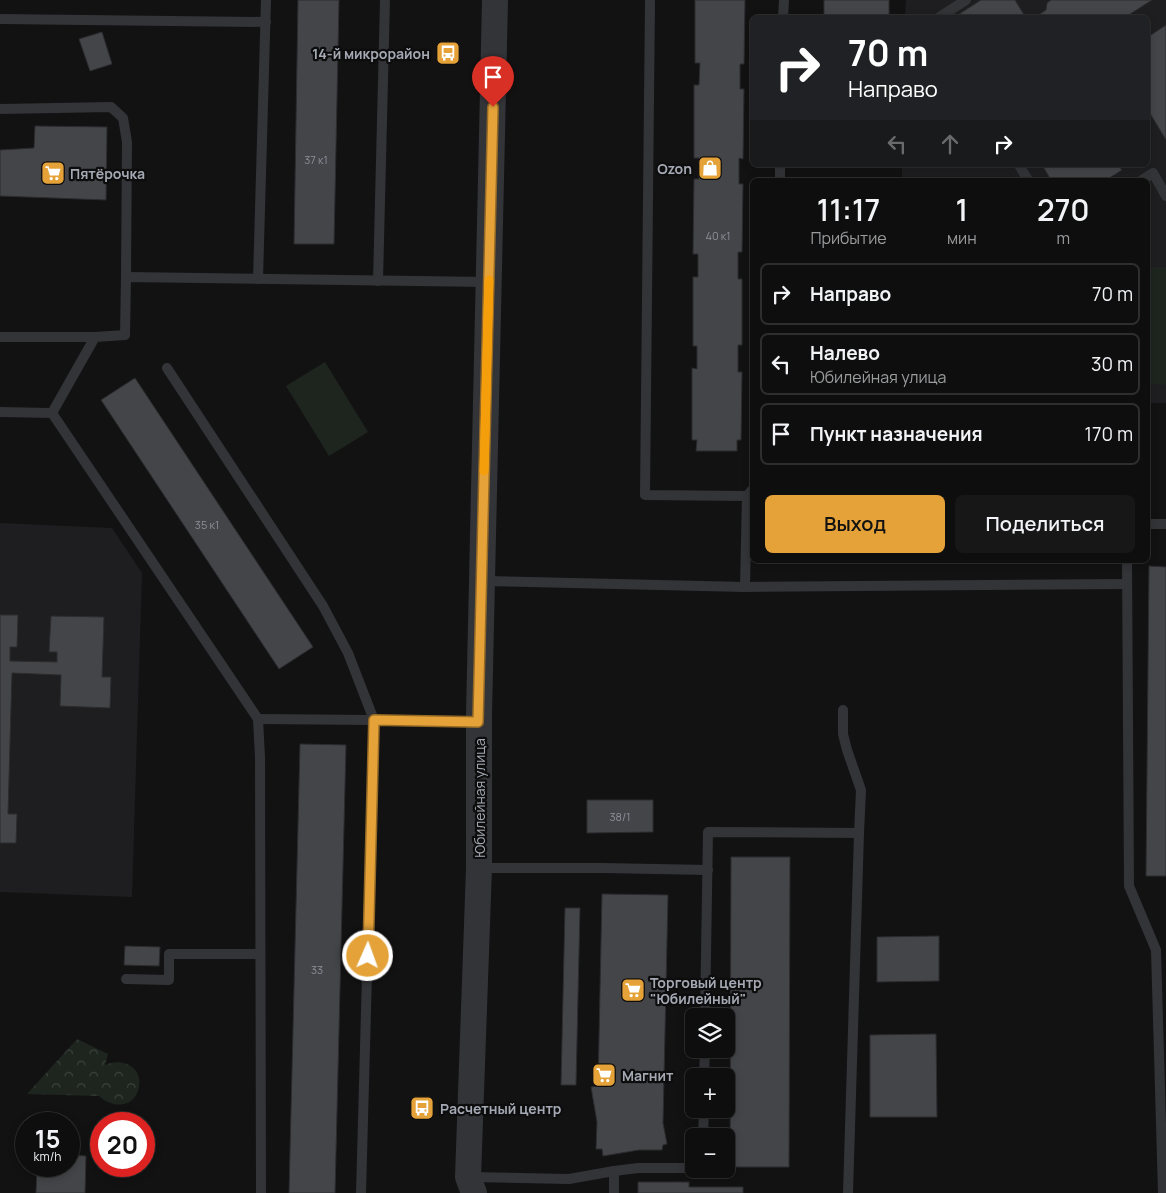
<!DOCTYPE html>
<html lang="ru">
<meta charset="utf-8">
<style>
body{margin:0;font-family:Manrope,sans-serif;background:#171717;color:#f1f3f6;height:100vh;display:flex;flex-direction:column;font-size:19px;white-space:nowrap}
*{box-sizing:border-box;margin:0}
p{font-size:16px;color:#9b9c9e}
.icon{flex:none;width:28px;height:28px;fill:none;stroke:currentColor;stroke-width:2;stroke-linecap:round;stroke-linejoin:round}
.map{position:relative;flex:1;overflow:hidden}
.side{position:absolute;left:750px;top:178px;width:400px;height:385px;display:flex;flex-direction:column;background:#0e0e0e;border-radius:8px;box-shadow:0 2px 8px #0003,0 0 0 1px #2e2e2e}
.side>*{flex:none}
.guide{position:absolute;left:750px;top:15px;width:400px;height:152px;border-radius:8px;box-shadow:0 2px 8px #0003,0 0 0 1px #2e2e2e;background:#202124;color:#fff;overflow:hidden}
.fabs{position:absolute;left:685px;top:1008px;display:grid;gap:10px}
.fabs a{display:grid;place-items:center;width:50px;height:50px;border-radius:8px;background:#0e0e0e;box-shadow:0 2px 8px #0003,0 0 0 1px #2e2e2e;font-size:25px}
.speed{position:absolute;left:15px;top:1112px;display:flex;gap:10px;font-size:25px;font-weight:700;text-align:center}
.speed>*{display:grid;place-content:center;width:65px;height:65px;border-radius:50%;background:#0e0e0e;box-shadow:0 2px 8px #0003,0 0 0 1px #2e2e2e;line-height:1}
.speed small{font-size:12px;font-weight:400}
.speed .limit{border:8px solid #d22;background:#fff;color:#111}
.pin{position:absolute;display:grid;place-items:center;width:42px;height:42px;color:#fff;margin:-51px -21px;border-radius:50% 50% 50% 0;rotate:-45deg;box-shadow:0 0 5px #0007}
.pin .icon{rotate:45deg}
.me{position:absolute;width:55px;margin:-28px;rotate:2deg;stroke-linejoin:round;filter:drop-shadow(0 0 4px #0008)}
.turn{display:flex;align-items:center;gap:18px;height:105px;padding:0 15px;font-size:22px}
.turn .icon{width:65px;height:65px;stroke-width:2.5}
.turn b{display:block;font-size:35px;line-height:42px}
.lanes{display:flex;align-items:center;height:48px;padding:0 15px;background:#0003;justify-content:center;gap:25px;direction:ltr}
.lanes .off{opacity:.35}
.eta{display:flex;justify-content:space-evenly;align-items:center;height:85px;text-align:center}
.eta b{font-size:30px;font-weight:600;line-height:35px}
.button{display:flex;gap:10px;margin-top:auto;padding:10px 15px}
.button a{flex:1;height:58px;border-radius:8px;background:#e4a239;color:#111;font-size:20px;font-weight:600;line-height:58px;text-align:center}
.button a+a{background:#171717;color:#f1f3f6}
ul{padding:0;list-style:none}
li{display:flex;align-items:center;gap:15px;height:62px;margin:0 10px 8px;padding:0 5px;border:2px solid #2e2e2e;border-radius:8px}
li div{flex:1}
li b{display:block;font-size:19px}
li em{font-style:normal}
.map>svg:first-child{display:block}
.built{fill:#1e1e20}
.grass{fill:#1e251f}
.park{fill:url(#park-crowns)}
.building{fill:#434549;stroke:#2c2c2f}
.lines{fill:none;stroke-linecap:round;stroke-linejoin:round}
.service{stroke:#333438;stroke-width:10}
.tertiary{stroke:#333438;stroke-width:26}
.route-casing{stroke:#946925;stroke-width:12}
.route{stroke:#e4a239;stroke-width:9}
.slow{stroke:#f59e0b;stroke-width:9}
.labels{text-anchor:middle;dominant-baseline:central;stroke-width:4.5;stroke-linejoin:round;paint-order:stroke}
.number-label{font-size:11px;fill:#8c9098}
.poi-label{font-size:14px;font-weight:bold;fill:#a4a9b3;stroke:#0d0d0e;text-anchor:start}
.street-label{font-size:14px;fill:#a4a9b3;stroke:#0d0d0e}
</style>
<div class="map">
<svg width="1166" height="1193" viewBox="0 0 1166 1193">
<defs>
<pattern id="park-crowns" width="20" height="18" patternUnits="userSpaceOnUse" patternTransform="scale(1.25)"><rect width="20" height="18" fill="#1e251f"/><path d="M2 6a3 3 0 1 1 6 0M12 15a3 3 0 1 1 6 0" fill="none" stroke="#3c423d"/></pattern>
</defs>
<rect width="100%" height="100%" fill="#121213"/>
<g class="built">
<polygon points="906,0 1166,0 1166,403 1148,403 1148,180 902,180 902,165 1148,165 1148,18 905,17"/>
<polygon points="0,523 112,528 142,573 132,897 0,892"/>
</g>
<g class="grass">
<polygon points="1148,267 1166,267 1166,385 1148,384"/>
<polygon points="325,362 368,432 329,456 286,386"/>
</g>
<path class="park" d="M77 1039 108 1054 105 1065C122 1057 143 1067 139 1087 135 1108 113 1109 99 1096L27 1094Z"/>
<g class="building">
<polygon points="298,0 339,0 334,244 294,244"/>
<polygon points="695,0 745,0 744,64 740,64 740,89 744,89 743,159 739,158 739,184 743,184 742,252 738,252 738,279 742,279 742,345 738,345 738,372 742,372 741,440 737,440 737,451 696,451 697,440 692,440 692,368 697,369 697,346 693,346 693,277 698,277 698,254 693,254 694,179 699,179 699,158 694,158 694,85 699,85 700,63 695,63"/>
<polygon points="824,0 889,0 889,18 807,18 808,16 824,16"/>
<polygon points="981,0 1015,0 1026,18 953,18"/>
<polygon points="1051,0 1152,0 1124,18 1034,18 1046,10 1047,3"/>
<polygon points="1166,25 1166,140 1148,110 1148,37"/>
<polygon points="102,32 112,64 90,71 79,39"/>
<polygon points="35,126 107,127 106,200 0,196 0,150 34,148"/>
<polygon points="1042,165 1118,165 1122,170 1106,180 1051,180"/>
<polygon points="135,378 313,647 279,669 101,400"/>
<polygon points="1149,566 1166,567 1166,876 1146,876"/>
<polygon points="0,615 18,615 17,647 10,647 10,661 57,662 57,652 49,652 51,616 104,617 102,677 111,677 110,708 60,706 61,675 12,673 8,814 17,814 16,843 0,843"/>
<polygon points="300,744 346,745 335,1193 289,1193"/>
<polygon points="587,800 653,800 653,832 587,833"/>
<polygon points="731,857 790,857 789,1167 730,1167"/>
<polygon points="602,894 668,895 663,1123 667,1144 663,1145 662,1150 639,1150 603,1156 602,1149 596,1149 597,1122 591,1087 598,1086"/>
<polygon points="565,908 580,908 576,1085 561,1085"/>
<polygon points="939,936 939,981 877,982 877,937"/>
<polygon points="125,946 160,947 159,966 124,965"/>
<polygon points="936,1034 937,1117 870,1117 870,1035"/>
<polygon points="69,1155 86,1156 85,1193 36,1193 37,1166 69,1166"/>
<polygon points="638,1182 689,1182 689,1187 743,1187 743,1193 638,1193"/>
</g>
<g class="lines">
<g class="service">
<polyline points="650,0 645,495 747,496"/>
<polyline points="783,18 784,0"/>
<polyline points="938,18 966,0"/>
<polyline points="0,19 266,22"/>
<polyline points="0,109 111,107 123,118 127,142 126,277"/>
<polyline points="1019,165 1028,180"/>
<polyline points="780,180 780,165"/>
<polyline points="1142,180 1153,173 1166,196"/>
<polyline points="258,279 266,0"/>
<polyline points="378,281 385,0"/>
<polyline points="0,337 95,337"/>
<polyline points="167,368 323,606 348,653 374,720 479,721"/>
<polyline points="0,412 52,413 258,719 260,757 261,1193"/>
<polyline points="52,413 95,337 125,335 126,277 488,282"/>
<polyline points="1148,524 1166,524"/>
<polyline points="1127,560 1129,886 1156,950 1163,1193"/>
<polyline points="483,581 745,587 1127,584"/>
<polyline points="745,587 747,496 752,490"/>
<polyline points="843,710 843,734 847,750 861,790 859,833 848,1193"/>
<polyline points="258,719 374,720 361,1193"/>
<polyline points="479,868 603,868 708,870"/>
<polyline points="126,979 169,980 169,954 260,954"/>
<polyline points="705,1016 708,832 859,833"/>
<polyline points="704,1076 705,1049"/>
<polyline points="703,1136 704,1109"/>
<polyline points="614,1171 614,1193"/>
<polyline points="471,1177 569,1179 614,1171 638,1168 694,1168"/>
</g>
<polyline class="tertiary" points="474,1193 468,1177 479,868 479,714 495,0"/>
</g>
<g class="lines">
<g class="route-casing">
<polyline id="route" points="368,956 374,720 478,722 493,107"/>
</g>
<use href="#route" class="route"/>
<polyline class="slow" points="484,471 489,280"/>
</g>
<defs>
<g id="bus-square" transform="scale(1.25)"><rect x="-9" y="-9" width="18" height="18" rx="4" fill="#e4a239" stroke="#0d0d0e"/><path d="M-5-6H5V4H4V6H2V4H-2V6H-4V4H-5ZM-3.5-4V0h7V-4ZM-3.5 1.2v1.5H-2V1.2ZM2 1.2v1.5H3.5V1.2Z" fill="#fff"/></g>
<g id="shop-square" transform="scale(1.25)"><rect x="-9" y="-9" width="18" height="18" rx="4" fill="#e4a239" stroke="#0d0d0e"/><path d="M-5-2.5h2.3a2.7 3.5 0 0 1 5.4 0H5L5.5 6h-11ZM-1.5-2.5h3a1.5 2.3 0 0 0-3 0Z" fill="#fff"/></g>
<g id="supermarket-square" transform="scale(1.25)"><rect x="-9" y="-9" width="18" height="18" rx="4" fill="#e4a239" stroke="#0d0d0e"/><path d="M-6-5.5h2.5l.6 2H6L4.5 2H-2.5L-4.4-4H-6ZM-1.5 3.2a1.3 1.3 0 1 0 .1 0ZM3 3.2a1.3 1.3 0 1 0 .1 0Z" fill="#fff"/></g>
</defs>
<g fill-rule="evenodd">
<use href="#bus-square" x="448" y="53"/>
<use href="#shop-square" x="710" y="168"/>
<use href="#supermarket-square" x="53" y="173"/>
<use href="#supermarket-square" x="633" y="990"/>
<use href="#supermarket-square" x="604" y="1075"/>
<use href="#bus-square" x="422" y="1108"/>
</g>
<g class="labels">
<g class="number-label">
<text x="316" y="159">37 к1</text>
<text x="718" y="235">40 к1</text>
<text x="207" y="524">35 к1</text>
<text x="620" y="816">38/1</text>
<text x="317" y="969">33</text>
</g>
<g class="poi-label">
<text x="430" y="53" text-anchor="end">14-й микрорайон</text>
<text x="692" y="168" text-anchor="end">Ozon</text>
<text x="70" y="173">Пятёрочка</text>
<text x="650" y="982">Торговый центр<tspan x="650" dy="16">"Юбилейный"</tspan></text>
<text x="622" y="1075">Магнит</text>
<text x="440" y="1108">Расчетный центр</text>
</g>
<g class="street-label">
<text transform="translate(479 798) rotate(-90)">Юбилейная улица</text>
</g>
</g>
</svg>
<div class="fabs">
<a><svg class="icon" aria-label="layers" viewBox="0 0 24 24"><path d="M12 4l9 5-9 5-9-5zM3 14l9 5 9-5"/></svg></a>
<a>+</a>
<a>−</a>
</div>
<div class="speed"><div>15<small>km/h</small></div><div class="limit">20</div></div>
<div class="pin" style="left:493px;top:107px;background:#d93025"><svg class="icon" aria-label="arrive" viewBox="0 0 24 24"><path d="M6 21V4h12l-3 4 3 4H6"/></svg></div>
<svg class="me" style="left:368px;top:956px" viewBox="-20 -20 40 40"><circle r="17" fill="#e4a239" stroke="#fff" stroke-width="3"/><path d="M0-11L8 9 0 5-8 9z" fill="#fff"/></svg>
<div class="guide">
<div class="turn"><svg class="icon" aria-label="right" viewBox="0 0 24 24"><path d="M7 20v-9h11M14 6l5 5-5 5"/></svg><div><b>70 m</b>Направо</div></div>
<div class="lanes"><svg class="icon off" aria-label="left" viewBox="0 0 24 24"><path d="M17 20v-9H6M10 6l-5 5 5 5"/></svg><svg class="icon off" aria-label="ahead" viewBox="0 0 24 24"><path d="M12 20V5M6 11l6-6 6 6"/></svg><svg class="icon" aria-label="right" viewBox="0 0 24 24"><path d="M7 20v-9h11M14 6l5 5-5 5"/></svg></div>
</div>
<section class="side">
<div class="eta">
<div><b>11:17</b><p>Прибытие</p></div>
<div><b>1</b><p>мин</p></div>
<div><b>270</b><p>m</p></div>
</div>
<ul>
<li><svg class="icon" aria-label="right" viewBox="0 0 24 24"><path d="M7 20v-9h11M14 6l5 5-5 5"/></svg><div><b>Направо</b></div><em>70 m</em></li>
<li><svg class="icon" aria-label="left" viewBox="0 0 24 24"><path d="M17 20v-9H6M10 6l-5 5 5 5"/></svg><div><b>Налево</b><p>Юбилейная улица</p></div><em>30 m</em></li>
<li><svg class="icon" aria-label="arrive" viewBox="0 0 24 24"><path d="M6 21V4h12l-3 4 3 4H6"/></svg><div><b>Пункт назначения</b></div><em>170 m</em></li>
</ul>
<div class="button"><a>Выход</a><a>Поделиться</a></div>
</section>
</div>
